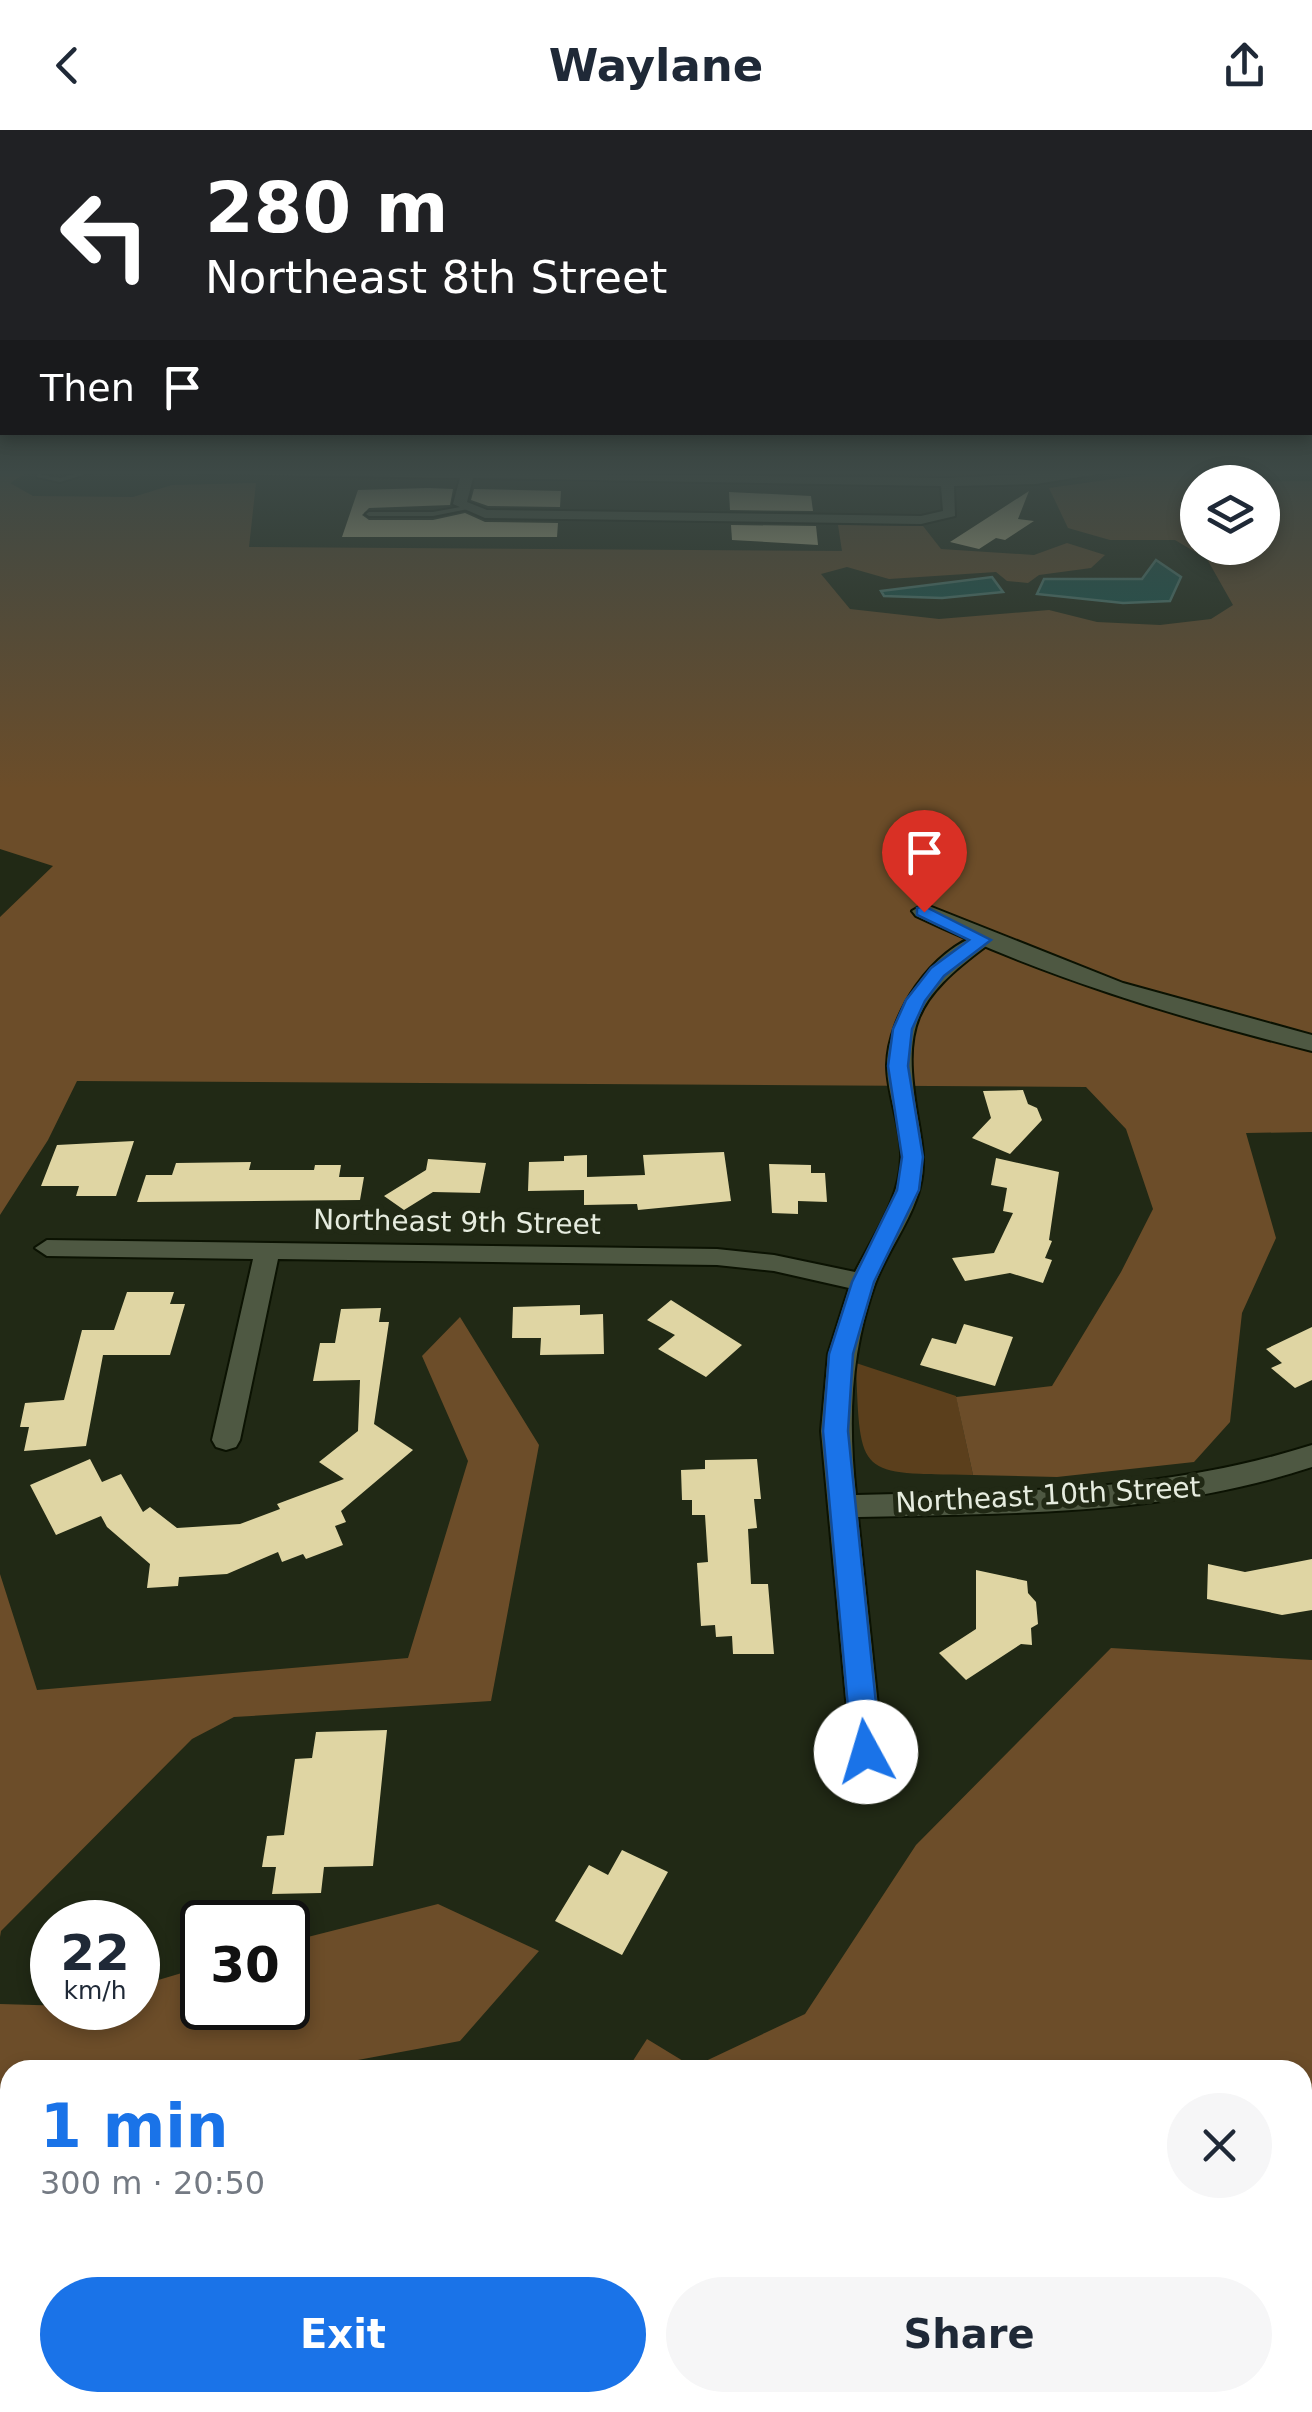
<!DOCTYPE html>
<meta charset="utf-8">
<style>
body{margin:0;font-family:"DejaVu Sans",sans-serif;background:#f6f6f7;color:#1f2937;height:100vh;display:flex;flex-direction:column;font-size:38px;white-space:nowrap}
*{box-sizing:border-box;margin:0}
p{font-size:32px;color:#747a83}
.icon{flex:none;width:55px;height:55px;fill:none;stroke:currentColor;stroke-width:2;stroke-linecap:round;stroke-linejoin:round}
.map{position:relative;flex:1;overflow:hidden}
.sheet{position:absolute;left:0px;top:1930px;width:1312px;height:352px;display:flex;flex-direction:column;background:#fff;border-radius:30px 30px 0 0;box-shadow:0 5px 15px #0003}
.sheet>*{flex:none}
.guide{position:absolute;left:0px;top:0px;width:1312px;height:305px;box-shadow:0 5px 15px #0003;background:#202124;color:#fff;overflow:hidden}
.tools{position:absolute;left:1180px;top:335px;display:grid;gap:20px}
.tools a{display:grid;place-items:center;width:100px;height:100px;border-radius:50%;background:#fff;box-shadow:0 5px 15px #0003;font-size:50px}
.speed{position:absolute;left:30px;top:1770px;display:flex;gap:20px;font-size:50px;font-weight:700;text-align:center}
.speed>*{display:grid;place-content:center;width:130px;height:130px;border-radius:50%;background:#fff;box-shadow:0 5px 15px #0003;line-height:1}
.speed small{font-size:25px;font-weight:400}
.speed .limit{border:5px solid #111;border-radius:15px;background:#fff;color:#111}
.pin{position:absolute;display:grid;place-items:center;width:85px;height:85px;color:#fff;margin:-102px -42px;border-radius:50% 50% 50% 0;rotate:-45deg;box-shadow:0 0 10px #0007}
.pin .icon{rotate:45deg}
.me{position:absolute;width:110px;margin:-55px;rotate:354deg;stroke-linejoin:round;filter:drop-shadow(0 0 8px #0008)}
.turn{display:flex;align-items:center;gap:35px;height:210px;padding:0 40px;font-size:45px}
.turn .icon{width:130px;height:130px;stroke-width:2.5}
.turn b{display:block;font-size:70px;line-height:85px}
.then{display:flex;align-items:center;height:95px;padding:0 40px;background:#0003;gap:20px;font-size:38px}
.round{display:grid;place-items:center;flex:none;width:105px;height:105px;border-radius:52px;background:#f6f6f7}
.overview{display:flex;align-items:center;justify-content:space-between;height:170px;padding:0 40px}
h1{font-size:60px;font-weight:600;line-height:75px;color:#1a73e8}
.primary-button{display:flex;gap:20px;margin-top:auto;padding:20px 40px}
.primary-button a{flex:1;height:115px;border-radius:60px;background:#1a73e8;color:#fff;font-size:40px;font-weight:600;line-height:115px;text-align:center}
.primary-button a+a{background:#f6f6f7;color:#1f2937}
header{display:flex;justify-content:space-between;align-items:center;height:130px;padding:0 40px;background:#fff;font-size:45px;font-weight:600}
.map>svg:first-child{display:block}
.green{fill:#5b3f1c}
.forest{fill:#6c4d29;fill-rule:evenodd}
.water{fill:#14574f;stroke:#53847a;stroke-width:2.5}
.building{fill:#dfd5a3}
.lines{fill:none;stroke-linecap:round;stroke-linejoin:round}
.lane-casing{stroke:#0b1202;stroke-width:4}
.street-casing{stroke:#0b1202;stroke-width:4}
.secondary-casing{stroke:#0b1202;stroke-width:4}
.lane{fill:#4e5842;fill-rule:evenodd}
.street{fill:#4e5842;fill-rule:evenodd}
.secondary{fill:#4e5842;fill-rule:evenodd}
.route{fill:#1a73e8;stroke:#114b97;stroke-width:2.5}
.labels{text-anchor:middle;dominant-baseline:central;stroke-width:10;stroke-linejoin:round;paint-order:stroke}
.street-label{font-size:28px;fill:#e6ecdf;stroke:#212915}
</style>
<header><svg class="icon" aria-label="back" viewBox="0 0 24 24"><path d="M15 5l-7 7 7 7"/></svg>Waylane<svg class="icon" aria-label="share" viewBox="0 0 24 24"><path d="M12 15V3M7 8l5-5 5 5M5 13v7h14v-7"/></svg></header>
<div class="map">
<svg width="1312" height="2282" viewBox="0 0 1312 2282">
<rect width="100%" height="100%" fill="#212915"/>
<g class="green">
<polygon points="590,340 1068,340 984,346"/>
<path d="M856 1233 956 1266 973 1345C858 1343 860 1349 856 1233Z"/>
</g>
<g class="forest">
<path d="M0 340H31L10 353 33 366 133 367 172 355 256 353 249 417 842 421 838 395 923 396 941 419 1034 425 1067 413 1105 425 1091 438 1039 445 1028 453 1007 451 996 442 889 449 847 437 821 444 850 479 939 489 1049 480 1097 492 1160 495 1211 489 1233 475 1207 429 1175 410H1110L1068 398 1049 358 1170 341 1226 352 1312 351V1002L1246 1003 1276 1108 1242 1183 1230 1292 1194 1332 1057 1347 973 1345 956 1267 1052 1256 1121 1142 1153 1079 1126 999 1086 957 77 951 48 1010 0 1085V787L53 736 0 719ZM1198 352H1262V418H1198Z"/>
<polygon points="460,1187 539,1315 491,1571 234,1587 192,1609 1,1801 0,1807 0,1444 37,1560 408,1528 468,1331 422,1226"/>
<polygon points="1111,1518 1312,1530 1312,2282 381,2282 389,2272 1302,2272 1302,1940 627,1940 647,1909 693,1937 805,1884 916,1715"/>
<polygon points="438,1774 539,1821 460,1911 304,1940 10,1940 10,2272 223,2272 240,2282 0,2282 0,1874 138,1878 138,1856 202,1837 202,1878 288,1878 288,1812"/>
</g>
<g class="water">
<polygon points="1156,430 1181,447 1170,471 1123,473 1037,464 1044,449 1142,449"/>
<polygon points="992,447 1003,462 942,468 884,466 881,461"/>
</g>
<g class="building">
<polygon points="428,358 453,359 450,375 369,378 362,385 369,390 433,390 465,383 485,392 558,393 557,407 342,407 358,360"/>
<polygon points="474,359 561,361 560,377 488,376 471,370"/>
<polygon points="1029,361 1018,389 1034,391 1005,410 996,408 979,419 950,412"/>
<polygon points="729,362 811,366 813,381 730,380"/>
<polygon points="731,395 816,396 818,415 732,410"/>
<polygon points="1023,960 1028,974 1037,978 1042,990 1010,1024 972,1008 991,988 983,961"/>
<polygon points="134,1011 116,1066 76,1066 79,1056 41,1056 57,1015"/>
<polygon points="724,1022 731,1071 638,1080 637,1074 584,1075 584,1060 528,1061 529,1032 564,1031 564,1026 587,1025 587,1047 645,1045 643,1025"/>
<polygon points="996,1028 1059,1042 1049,1110 1052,1111 1045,1128 1052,1130 1043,1153 1010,1143 965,1151 952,1128 994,1123 1013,1083 1003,1081 1007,1058 991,1055"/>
<polygon points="428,1029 486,1033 480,1063 433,1062 404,1080 384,1066 426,1040"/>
<polygon points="251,1032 249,1040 314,1040 315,1035 341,1035 339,1047 364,1047 360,1070 137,1072 146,1045 172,1045 176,1033"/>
<polygon points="769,1034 811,1035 811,1043 825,1043 827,1072 798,1071 798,1084 772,1083"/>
<polygon points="127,1162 174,1162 170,1174 185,1174 170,1225 103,1225 86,1316 24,1321 29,1297 20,1297 25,1273 64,1270 82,1200 114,1200"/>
<polygon points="671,1170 742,1215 706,1247 658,1219 675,1205 647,1190"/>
<polygon points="580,1175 580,1185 603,1184 604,1224 540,1225 541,1208 512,1208 513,1177"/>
<polygon points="381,1178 379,1192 389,1192 374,1294 413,1320 341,1381 346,1392 335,1396 343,1415 306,1429 303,1424 282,1432 278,1422 227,1444 179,1447 178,1456 147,1458 150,1434 107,1397 101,1386 56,1405 30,1355 90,1329 102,1352 121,1344 143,1382 150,1377 177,1398 240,1394 280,1379 277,1374 344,1349 319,1332 358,1301 360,1250 313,1251 320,1213 335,1213 341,1179"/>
<polygon points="964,1194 1013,1207 995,1256 920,1235 932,1208 956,1214"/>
<polygon points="1312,1197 1312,1250 1295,1258 1271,1238 1282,1233 1266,1219"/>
<polygon points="757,1329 761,1369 754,1369 757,1398 748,1399 751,1454 768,1454 774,1524 733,1524 732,1506 716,1507 715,1495 701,1496 697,1433 708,1432 705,1385 692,1385 692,1370 682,1370 681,1340 705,1339 705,1330"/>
<polygon points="1312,1429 1312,1480 1282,1485 1207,1469 1208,1434 1245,1442"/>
<polygon points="976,1440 1027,1451 1028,1463 1036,1472 1038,1494 1031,1498 1032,1515 1021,1514 966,1550 939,1523 976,1499"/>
<polygon points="387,1600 373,1736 324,1737 321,1763 272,1764 276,1737 262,1737 267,1706 284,1705 295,1629 312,1628 316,1602"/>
<polygon points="622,1720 668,1742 622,1825 555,1791 589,1735 608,1745"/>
</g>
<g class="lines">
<g class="lane-casing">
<g id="lane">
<polygon points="36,340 42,340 42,345 60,348 89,340 99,340 60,352 37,347"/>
<polygon points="466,376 468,377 468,379 433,386 369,386 366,384 369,382 433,382"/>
</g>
</g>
<g class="street-casing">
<g id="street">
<path d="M194 340 947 348 1123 340 1036 354 954 356 955 386 921 394 485 388 453 374 460 348 200 344ZM473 348 941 356 943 381 921 386 487 380 467 372Z"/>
<path d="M982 804 989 806V814C913 870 902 895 918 989 922 1012 926 1033 920 1057 912 1090 887 1121 875 1154 850 1224 848 1291 856 1365 1016 1361 1157 1364 1312 1315V1337C1163 1386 1013 1383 858 1387L883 1623 878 1633 867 1637 856 1633 851 1623 821 1301 828 1224 849 1158 774 1141 717 1135 278 1129 240 1310 236 1317 226 1320 216 1317 212 1310 253 1129 47 1126 35 1118 47 1110 717 1119 774 1125 855 1142C873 1107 901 1067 901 1027 902 997 887 966 887 935 888 885 932 818 982 804Z"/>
</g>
</g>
<g class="secondary-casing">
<path id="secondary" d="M924 774 1123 853 1312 905V921C1175 887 1043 846 916 786L912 781Z"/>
</g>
<use href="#lane" class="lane"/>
<use href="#street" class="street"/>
<use href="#secondary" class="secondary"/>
</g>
<linearGradient id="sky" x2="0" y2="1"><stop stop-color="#12170c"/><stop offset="0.52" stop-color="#3d4946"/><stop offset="1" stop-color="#3d4946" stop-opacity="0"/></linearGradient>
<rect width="1312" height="659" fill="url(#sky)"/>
<polygon class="route" points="924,776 991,810 944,846 925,871 912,899 908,936 923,1027 919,1060 874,1152 853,1224 848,1301 881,1622 877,1632 866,1635 856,1632 852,1622 823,1301 829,1224 852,1152 897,1060 902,1027 888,936 893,899 906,870 931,838 969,810 917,785 917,778"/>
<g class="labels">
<g class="street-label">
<text transform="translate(457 1092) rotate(1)">Northeast 9th Street</text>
<text transform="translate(1048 1365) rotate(-3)">Northeast 10th Street</text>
</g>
</g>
</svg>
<div class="tools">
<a><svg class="icon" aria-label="layers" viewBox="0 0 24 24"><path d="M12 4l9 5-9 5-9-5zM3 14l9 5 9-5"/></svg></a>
</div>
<div class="speed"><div>22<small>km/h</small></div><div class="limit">30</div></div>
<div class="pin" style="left:924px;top:782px;background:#d93025"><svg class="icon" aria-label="arrive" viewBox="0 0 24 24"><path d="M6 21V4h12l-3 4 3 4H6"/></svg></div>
<svg class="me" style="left:866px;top:1622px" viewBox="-20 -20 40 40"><circle r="19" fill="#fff"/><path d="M0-13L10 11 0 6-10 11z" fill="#1a73e8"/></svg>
<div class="guide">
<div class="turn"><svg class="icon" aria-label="left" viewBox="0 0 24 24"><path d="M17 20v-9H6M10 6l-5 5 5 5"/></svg><div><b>280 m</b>Northeast 8th Street</div></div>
<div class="then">Then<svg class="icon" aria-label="arrive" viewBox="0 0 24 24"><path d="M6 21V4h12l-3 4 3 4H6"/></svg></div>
</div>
<section class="sheet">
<div class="overview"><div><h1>1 min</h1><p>300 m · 20:50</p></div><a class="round"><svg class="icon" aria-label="close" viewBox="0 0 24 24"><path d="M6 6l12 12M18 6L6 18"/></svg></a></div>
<div class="primary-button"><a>Exit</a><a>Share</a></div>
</section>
</div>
